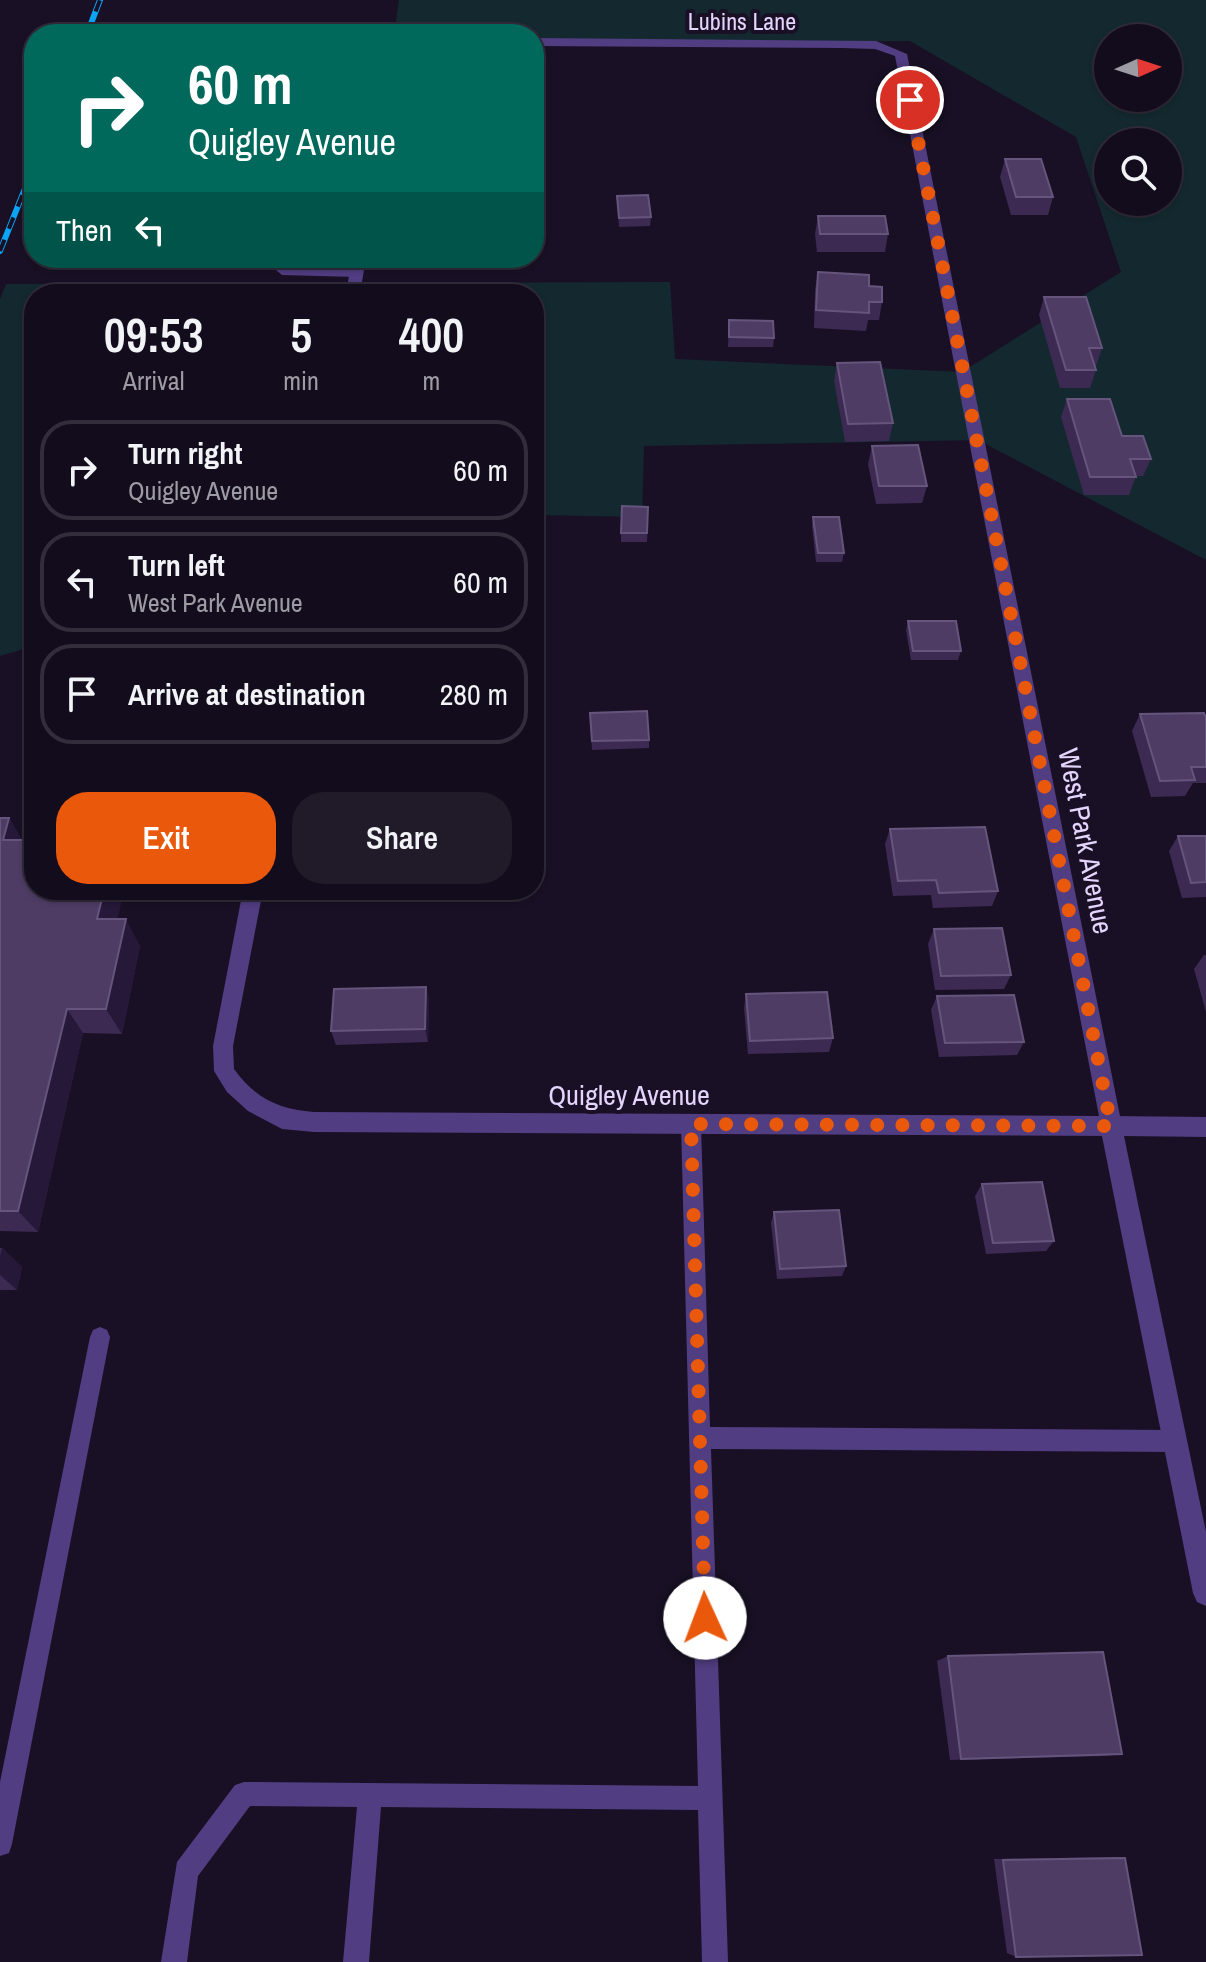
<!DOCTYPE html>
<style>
body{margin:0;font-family:"Archivo Narrow",sans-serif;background:#201a29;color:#f1f3f6;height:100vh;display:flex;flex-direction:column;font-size:30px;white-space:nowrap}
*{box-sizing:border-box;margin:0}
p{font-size:26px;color:#9d9ba3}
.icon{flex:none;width:44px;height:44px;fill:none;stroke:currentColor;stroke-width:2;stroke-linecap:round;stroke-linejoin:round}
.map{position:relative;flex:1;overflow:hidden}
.sheet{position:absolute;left:24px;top:284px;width:520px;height:616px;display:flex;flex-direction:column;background:#130c1c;border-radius:32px;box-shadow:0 2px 6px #0004,0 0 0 2px #322c3b}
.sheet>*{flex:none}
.guide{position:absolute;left:24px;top:24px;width:520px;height:244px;border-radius:32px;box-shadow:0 2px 6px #0004,0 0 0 2px #322c3b;background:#00695c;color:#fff;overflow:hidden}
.needle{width:52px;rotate:87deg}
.buttons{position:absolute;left:1094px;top:24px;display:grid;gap:16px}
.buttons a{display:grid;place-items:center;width:88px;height:88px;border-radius:50%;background:#130c1c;box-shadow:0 2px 6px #0004,0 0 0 2px #322c3b;font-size:40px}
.pin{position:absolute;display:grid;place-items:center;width:68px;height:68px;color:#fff;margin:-34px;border:4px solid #fff;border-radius:50%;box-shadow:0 2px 8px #0007}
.me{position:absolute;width:88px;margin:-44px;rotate:358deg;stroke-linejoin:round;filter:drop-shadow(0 0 6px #0008)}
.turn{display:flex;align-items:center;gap:28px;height:168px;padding:0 32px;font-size:36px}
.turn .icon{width:104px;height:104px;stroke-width:2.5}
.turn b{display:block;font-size:56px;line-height:68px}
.then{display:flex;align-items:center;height:76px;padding:0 32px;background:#0003;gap:16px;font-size:30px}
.eta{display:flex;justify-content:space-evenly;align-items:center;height:136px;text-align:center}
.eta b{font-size:48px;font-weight:600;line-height:56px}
.action{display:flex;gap:16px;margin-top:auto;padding:16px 32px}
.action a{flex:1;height:92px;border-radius:32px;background:#ea580c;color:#fff;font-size:32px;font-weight:600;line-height:92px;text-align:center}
.action a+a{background:#201a29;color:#f1f3f6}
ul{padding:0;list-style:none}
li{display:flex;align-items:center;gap:24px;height:100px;margin:0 16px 12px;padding:0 16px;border:4px solid #322c3b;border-radius:32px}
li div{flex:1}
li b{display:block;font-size:30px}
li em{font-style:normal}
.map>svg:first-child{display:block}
.green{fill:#13292f;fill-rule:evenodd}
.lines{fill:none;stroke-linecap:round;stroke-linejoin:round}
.service{fill:#513d82;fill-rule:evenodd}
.minor{fill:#513d82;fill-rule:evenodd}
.tertiary{fill:#513d82;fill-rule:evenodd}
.rail-casing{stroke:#0aa3f5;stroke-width:6}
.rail{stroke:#191025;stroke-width:4;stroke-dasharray:12;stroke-linecap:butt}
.wall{fill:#3c2a52}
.shaded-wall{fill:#261838}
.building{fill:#4e3c64;stroke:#65547c;stroke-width:2}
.route{stroke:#ea580c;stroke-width:14;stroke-dasharray:0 25.2}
.labels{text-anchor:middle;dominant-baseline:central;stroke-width:8;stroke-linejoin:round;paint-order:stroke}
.far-street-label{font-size:24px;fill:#e4d5fd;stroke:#191025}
.street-label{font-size:28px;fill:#e4d5fd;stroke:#191025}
</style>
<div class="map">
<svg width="1206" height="1962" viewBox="0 0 1206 1962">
<rect width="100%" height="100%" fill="#191025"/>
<path class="green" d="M399 0H1206V560L978 440 644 446 642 517 534 515V294H34V646L0 656V299L6 284 670 282 675 359 962 372 1121 272 1076 137 910 41 534 44V34H394ZM1108 38H1168V98H1108ZM1108 142H1168V202H1108Z"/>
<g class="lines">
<g class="service">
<polygon points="270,258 282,258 281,263 286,267 357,269 363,273 357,277 282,275 271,266"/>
<polygon points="691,1115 698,1118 701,1124 710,1427 1174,1430 1182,1433 1185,1441 1182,1449 1174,1452 711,1449 728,1962 702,1962 698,1810 381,1807 369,1962 343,1962 357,1807 250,1806 198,1876 187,1962 161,1962 177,1862 235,1785 244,1782 698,1786 681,1124 684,1118"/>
<polygon points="100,1327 107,1330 110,1337 12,1844 9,1853 0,1856 0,1782 90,1337 93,1330"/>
</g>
<g class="minor">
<path d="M534 38 876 41 907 54 1122 1126 1119 1133 1111 1136 314 1132 282 1129 248 1111 227 1092 214 1071 213 1046 243 890H263L233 1046 234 1069C256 1099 278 1109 314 1112L1099 1116 895 56 875 49 842 48 534 46Z"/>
<polygon points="352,258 366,258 360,294 346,294"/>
</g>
<polygon class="tertiary" points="1111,1116 1206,1117 1206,1137 1124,1136 1206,1532 1206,1606 1197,1602 1193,1593 1100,1126 1103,1119"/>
<g class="rail-casing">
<g id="rail">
<polyline points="87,34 100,0"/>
<polyline points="0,251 34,166"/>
</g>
</g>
<use href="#rail" class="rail"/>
</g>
<g class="wall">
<polygon points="1005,159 1053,197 1048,215 1011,215 1000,177"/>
<polygon points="617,196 651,217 650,226 619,227"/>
<polygon points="818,216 888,234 885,252 817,252 815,234"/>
<polygon points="818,272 869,286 882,302 879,320 868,320 866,331 814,328 815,290"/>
<polygon points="1044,297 1102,348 1096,366 1095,366 1096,370 1090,388 1060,388 1039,315"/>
<polygon points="729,320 774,338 773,347 728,347"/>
<polygon points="837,363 893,423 889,441 845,442 834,381"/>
<polygon points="1067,399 1122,436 1151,459 1143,476 1136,476 1129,495 1084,495 1061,417"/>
<polygon points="872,446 927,486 922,503 876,504 868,464"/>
<polygon points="648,507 647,542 621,542 621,533"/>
<polygon points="813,517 844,553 842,562 816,562 812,526"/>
<polygon points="908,621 961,651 958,660 911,660 906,630"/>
<polygon points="590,713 649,740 649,748 592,750"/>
<polygon points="1140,714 1206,718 1206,783 1193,783 1185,796 1151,797 1132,731"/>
<polygon points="0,818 9,818 22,840 118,919 140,946 122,1034 83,1033 38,1232 0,1231"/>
<polygon points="890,829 998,891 992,906 933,908 931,895 893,896 885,844"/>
<polygon points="1178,836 1206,836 1206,897 1182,898 1169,851"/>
<polygon points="934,929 1011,975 1004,989 935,990 928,944"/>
<polygon points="1204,955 1206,955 1206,1012 1194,969"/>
<polygon points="426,987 429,1001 428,1042 336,1045 331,1031"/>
<polygon points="746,994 833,1038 829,1052 748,1054 744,1008"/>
<polygon points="937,996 1024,1042 1017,1055 939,1057 931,1010"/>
<polygon points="982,1184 1054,1241 1046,1251 986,1254 975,1196"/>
<polygon points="774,1212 846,1266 842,1276 777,1279 771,1223"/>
<polygon points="0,1248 2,1248 22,1267 17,1290 0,1290"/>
<polygon points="948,1656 1122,1754 1105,1756 950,1760 937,1661"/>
<polygon points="1113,1857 1125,1858 1016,1957 1007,1953 994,1859"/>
</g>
<g class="shaded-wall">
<polygon points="9,818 26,847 3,840"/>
<polygon points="104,890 124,890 112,945 97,919"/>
<polygon points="126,919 140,946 122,1034 106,1009"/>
<polygon points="426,987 429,1001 428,1042 425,1029"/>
<polygon points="67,1009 83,1033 38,1232 18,1211"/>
<polygon points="2,1248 22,1267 17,1290 0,1275 0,1256"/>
</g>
<g class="building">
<polygon points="1005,159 1041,159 1053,197 1016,197"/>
<polygon points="648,195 651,217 619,218 617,196"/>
<polygon points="818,216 885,216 888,234 820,234"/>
<polygon points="818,272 869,275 869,286 882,287 882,302 869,302 869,313 816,310"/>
<polygon points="1044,297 1086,297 1102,348 1089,348 1096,370 1066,370"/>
<polygon points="729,320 773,321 774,338 729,337"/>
<polygon points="880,362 893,423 848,424 837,363"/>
<polygon points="1067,399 1110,399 1122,436 1143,436 1151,459 1130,459 1136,477 1090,477"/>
<polygon points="918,445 927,486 879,486 872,446"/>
<polygon points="622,506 648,507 647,533 621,533"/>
<polygon points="813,517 839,517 844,553 818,553"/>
<polygon points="908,621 956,621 961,651 913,651"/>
<polygon points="647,711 649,740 592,741 590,713"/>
<polygon points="1204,713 1206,718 1206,767 1191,767 1195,780 1160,781 1140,714"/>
<polygon points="0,818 9,818 3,840 34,840 34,890 104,890 97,919 126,919 106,1009 67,1009 18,1211 0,1211"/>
<polygon points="985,827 998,891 939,893 936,880 898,881 890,829"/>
<polygon points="1178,836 1206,836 1206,882 1191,883"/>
<polygon points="1002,928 1011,975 941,976 934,929"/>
<polygon points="426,987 425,1029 331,1031 334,989"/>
<polygon points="827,992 833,1038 750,1041 746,994"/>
<polygon points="1014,995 1024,1042 945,1043 937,996"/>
<polygon points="1042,1182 1054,1241 993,1243 982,1184"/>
<polygon points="839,1210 846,1266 780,1269 774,1212"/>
<polygon points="1103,1652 1122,1754 961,1759 948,1656"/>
<polygon points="1125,1858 1142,1955 1016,1957 1003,1860"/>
</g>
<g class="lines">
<polyline class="route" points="705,1618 691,1124 1111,1126 910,100"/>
</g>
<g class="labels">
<g class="far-street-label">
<text x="742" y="21">Lubins Lane</text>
</g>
<g class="street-label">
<text transform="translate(1086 841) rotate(79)">West Park Avenue</text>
<text x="629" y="1095">Quigley Avenue</text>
</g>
</g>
</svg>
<div class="buttons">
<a><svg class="needle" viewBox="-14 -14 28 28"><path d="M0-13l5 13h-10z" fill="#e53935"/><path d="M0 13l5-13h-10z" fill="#9d9ba3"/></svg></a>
<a><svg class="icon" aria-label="search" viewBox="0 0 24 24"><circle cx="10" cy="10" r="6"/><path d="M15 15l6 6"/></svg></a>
</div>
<div class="pin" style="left:910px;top:100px;background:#d93025"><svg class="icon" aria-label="arrive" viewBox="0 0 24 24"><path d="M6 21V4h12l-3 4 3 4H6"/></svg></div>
<svg class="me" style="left:705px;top:1618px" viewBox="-20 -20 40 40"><circle r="19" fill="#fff"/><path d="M0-13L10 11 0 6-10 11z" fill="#ea580c"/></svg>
<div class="guide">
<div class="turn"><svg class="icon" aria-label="right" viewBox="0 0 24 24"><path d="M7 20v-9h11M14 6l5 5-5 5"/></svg><div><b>60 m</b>Quigley Avenue</div></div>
<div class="then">Then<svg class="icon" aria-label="left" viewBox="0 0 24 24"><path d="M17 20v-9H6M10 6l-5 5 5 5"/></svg></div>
</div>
<section class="sheet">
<div class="eta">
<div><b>09:53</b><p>Arrival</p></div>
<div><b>5</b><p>min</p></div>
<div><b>400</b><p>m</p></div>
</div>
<ul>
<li><svg class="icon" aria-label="right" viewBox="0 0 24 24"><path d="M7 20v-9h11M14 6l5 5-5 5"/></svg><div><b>Turn right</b><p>Quigley Avenue</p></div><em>60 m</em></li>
<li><svg class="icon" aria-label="left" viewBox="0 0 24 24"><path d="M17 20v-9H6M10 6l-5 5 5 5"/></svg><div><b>Turn left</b><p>West Park Avenue</p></div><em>60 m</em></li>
<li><svg class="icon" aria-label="arrive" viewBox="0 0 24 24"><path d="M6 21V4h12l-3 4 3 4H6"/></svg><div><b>Arrive at destination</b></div><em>280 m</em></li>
</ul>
<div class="action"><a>Exit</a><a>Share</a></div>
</section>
</div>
